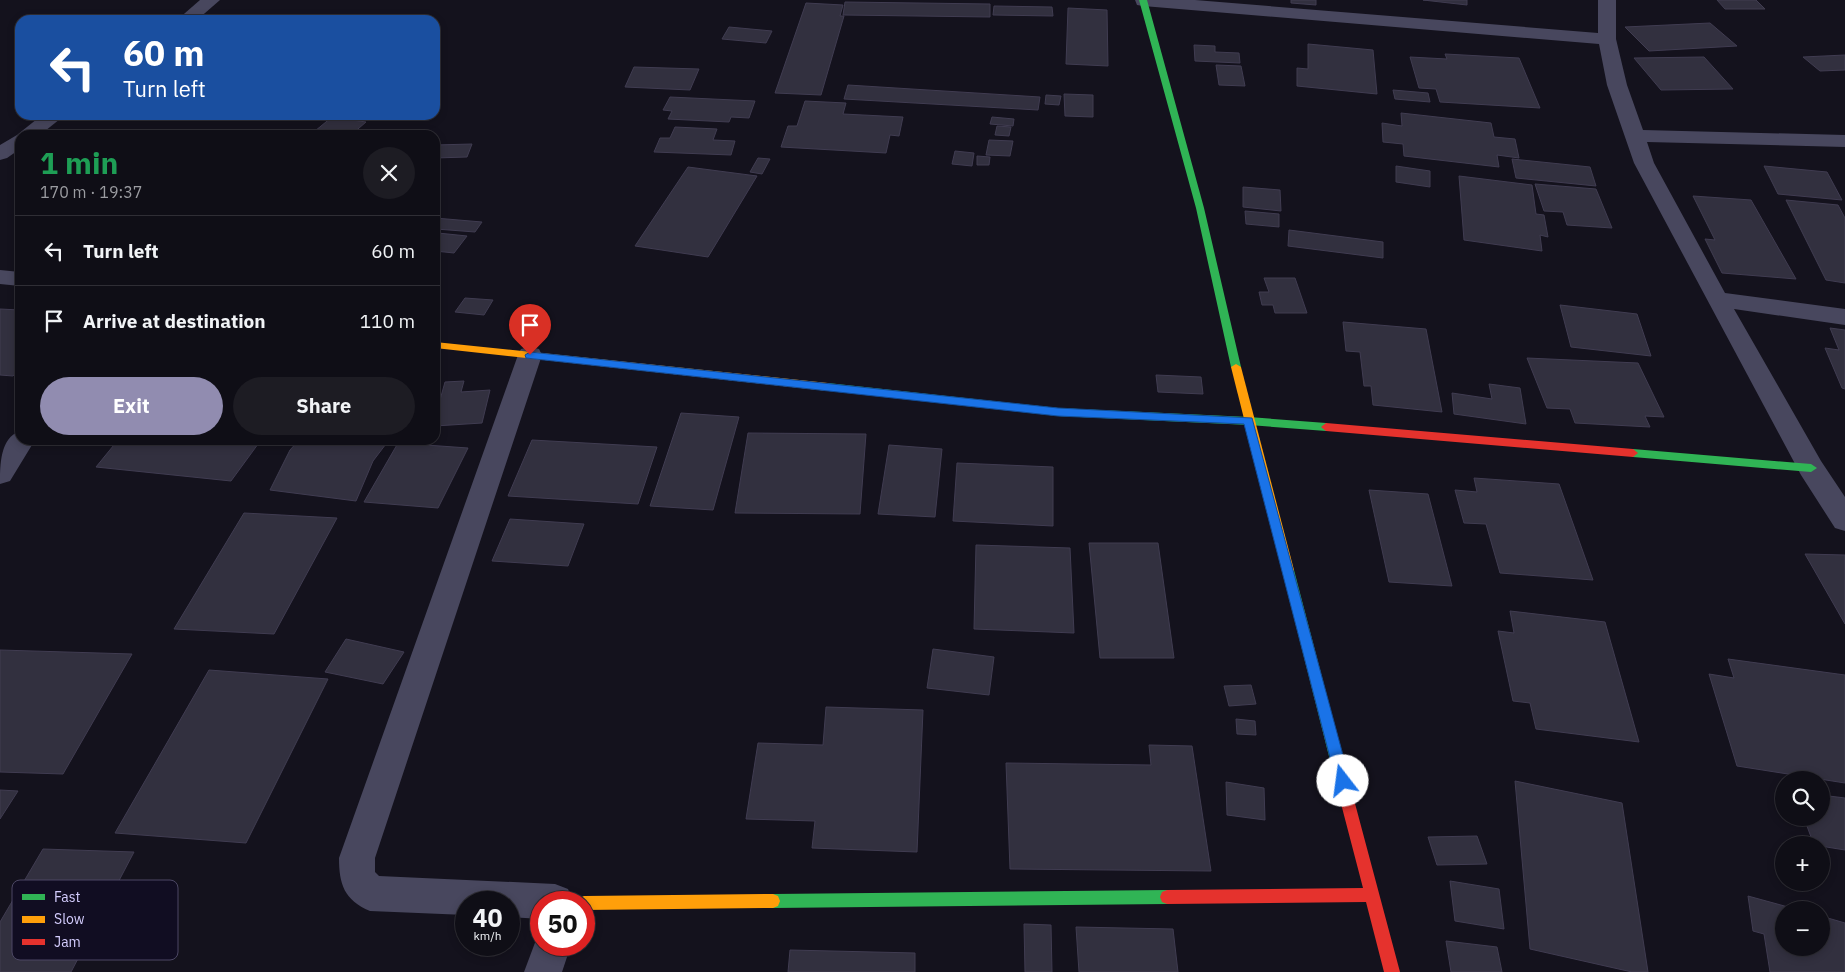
<!DOCTYPE html>
<meta charset="utf-8">
<style>
body{margin:0;font-family:"IBM Plex Sans",sans-serif;background:#1d1c23;color:#f1f3f6;height:100vh;display:flex;flex-direction:column;font-size:19px;white-space:nowrap}
*{box-sizing:border-box;margin:0}
p{font-size:16px;color:#9b9ca1}
.icon{flex:none;width:28px;height:28px;fill:none;stroke:currentColor;stroke-width:2;stroke-linecap:round;stroke-linejoin:round}
.map{position:relative;flex:1;overflow:hidden}
.side{position:absolute;left:15px;top:130px;width:425px;height:315px;display:flex;flex-direction:column;background:#0f0e16;border-radius:15px;box-shadow:0 2px 8px #0003,0 0 0 1px #2f2e35}
.side>*{flex:none}
.top-card{position:absolute;left:15px;top:15px;width:425px;height:105px;border-radius:15px;box-shadow:0 2px 8px #0003,0 0 0 1px #2f2e35;background:#1a4fa0;color:#fff;overflow:hidden}
.buttons{position:absolute;left:1775px;top:771px;display:grid;gap:10px}
.buttons a{display:grid;place-items:center;width:55px;height:55px;border-radius:50%;background:#0f0e16;box-shadow:0 2px 8px #0003,0 0 0 1px #2f2e35;font-size:25px}
.speed{position:absolute;left:455px;top:891px;display:flex;gap:10px;font-size:25px;font-weight:700;text-align:center}
.speed>*{display:grid;place-content:center;width:65px;height:65px;border-radius:50%;background:#0f0e16;box-shadow:0 2px 8px #0003,0 0 0 1px #2f2e35;line-height:1}
.speed small{font-size:12px;font-weight:400}
.speed .limit{border:8px solid #d22;background:#fff;color:#111}
.pin{position:absolute;display:grid;place-items:center;width:42px;height:42px;color:#fff;margin:-51px -21px;border-radius:50% 50% 50% 0;rotate:-45deg;box-shadow:0 0 5px #0007}
.pin .icon{rotate:45deg}
.me{position:absolute;width:55px;margin:-28px;rotate:345deg;stroke-linejoin:round;filter:drop-shadow(0 0 4px #0008)}
.turn{display:flex;align-items:center;gap:18px;height:105px;padding:0 25px;font-size:22px}
.turn .icon{width:65px;height:65px;stroke-width:2.5}
.turn b{display:block;font-size:35px;line-height:42px}
.round{display:grid;place-items:center;flex:none;width:52px;height:52px;border-radius:26px;background:#1d1c23}
.head{display:flex;align-items:center;justify-content:space-between;height:85px;padding:0 25px}
h1{font-size:30px;font-weight:700;line-height:38px;color:#1e9e55}
.button{display:flex;gap:10px;margin-top:auto;padding:10px 25px}
.button a{flex:1;height:58px;border-radius:30px;background:#918cb0;color:#fff;font-size:20px;font-weight:700;line-height:58px;text-align:center}
.button a+a{background:#1d1c23;color:#f1f3f6}
ul{padding:0;list-style:none}
li{display:flex;align-items:center;gap:15px;height:70px;padding:0 25px;border-top:1px solid #2f2e35}
li div{flex:1}
li b{display:block;font-size:19px}
li em{font-style:normal}
.map>svg:first-child{display:block}
.building{fill:#32303f;stroke:#403c51}
.lines{fill:none;stroke-linecap:round;stroke-linejoin:round}
.street{fill:#48475e;fill-rule:evenodd}
.fast{fill:#30b455;fill-rule:evenodd}
.slow{fill:#ff9f0a;fill-rule:evenodd}
.jam{fill:#e5322d;fill-rule:evenodd}
.route{fill:#1a73e8;stroke:#114b97}
.key{fill:#110d22;stroke:#4c4764;stroke-width:1}
.key-label{font-size:14px;fill:#d5ceff}
</style>
<div class="map">
<svg width="1845" height="972" viewBox="0 0 1845 972">
<rect width="100%" height="100%" fill="#14121d"/>
<g class="building">
<polygon points="1291,0 1316,0 1316,5 1291,3"/>
<polygon points="1423,0 1467,0 1467,5"/>
<polygon points="1717,0 1756,0 1765,9 1725,9"/>
<polygon points="845,2 990,4 990,17 843,15"/>
<polygon points="806,3 843,5 840,16 844,16 821,95 775,93"/>
<polygon points="994,6 1052,7 1053,16 993,15"/>
<polygon points="1068,8 1107,10 1108,66 1066,64"/>
<polygon points="1710,23 1737,46 1649,51 1625,27"/>
<polygon points="729,27 772,31 766,43 722,39"/>
<polygon points="1308,44 1373,50 1377,94 1297,86 1297,68 1308,69"/>
<polygon points="1194,45 1215,46 1215,52 1239,53 1240,63 1195,61"/>
<polygon points="1445,54 1519,58 1540,108 1440,102 1436,89 1419,88 1410,57 1447,59"/>
<polygon points="1845,55 1845,70 1820,71 1803,57"/>
<polygon points="1704,57 1733,89 1661,90 1634,58"/>
<polygon points="1216,65 1241,66 1245,86 1219,85"/>
<polygon points="634,67 699,69 690,90 625,87"/>
<polygon points="848,85 1040,97 1038,110 844,99"/>
<polygon points="1393,90 1428,93 1430,102 1395,99"/>
<polygon points="1064,94 1093,95 1093,117 1065,116"/>
<polygon points="1046,95 1061,96 1059,105 1045,104"/>
<polygon points="670,97 755,101 749,118 731,117 729,122 668,119 672,111 663,110"/>
<polygon points="805,101 846,103 843,114 903,117 899,136 890,135 886,153 781,147 788,126 797,126"/>
<polygon points="1401,113 1491,123 1494,137 1515,139 1519,158 1497,155 1499,167 1404,156 1403,144 1383,142 1382,123 1402,126"/>
<polygon points="332,117 366,122 351,135 315,131"/>
<polygon points="992,117 1014,119 1013,126 990,124"/>
<polygon points="997,126 1011,127 1009,136 995,135"/>
<polygon points="675,127 717,129 713,140 735,141 731,155 654,152 660,138 670,138"/>
<polygon points="989,140 1013,141 1010,156 986,155"/>
<polygon points="472,144 467,157 435,158 435,145"/>
<polygon points="955,151 974,153 972,166 952,164"/>
<polygon points="977,156 990,157 989,165 977,165"/>
<polygon points="758,158 770,159 762,174 750,172"/>
<polygon points="1512,159 1590,167 1596,186 1516,178"/>
<polygon points="1396,166 1430,171 1430,187 1396,182"/>
<polygon points="1764,166 1827,172 1842,200 1778,194"/>
<polygon points="688,167 757,176 708,257 635,246"/>
<polygon points="1459,176 1532,185 1536,214 1544,215 1548,237 1540,235 1542,251 1464,240"/>
<polygon points="1535,184 1596,189 1612,228 1567,225 1563,212 1544,211"/>
<polygon points="1243,187 1280,190 1281,211 1243,207"/>
<polygon points="1693,196 1751,200 1796,279 1722,273 1705,239 1715,240"/>
<polygon points="1786,200 1838,205 1845,218 1845,283 1826,280"/>
<polygon points="1245,211 1279,214 1279,227 1246,224"/>
<polygon points="435,218 482,222 475,232 436,229 435,230"/>
<polygon points="1289,230 1383,242 1383,258 1288,246"/>
<polygon points="438,233 467,236 454,253 435,251 435,237"/>
<polygon points="1264,278 1295,278 1307,313 1275,313 1273,305 1262,305 1259,292 1269,292"/>
<polygon points="465,298 493,300 484,315 455,312"/>
<polygon points="1560,305 1637,314 1651,356 1571,347"/>
<polygon points="0,309 20,310 20,368 13,376 0,375"/>
<polygon points="1343,322 1426,329 1442,412 1373,405 1371,386 1364,386 1360,352 1346,351"/>
<polygon points="1830,328 1845,330 1845,389 1842,388 1825,348 1839,350"/>
<polygon points="1527,358 1638,363 1664,417 1645,416 1650,427 1575,423 1570,409 1547,408"/>
<polygon points="1156,375 1201,377 1203,394 1158,392"/>
<polygon points="464,381 461,392 490,390 482,423 435,426 435,418 445,382"/>
<polygon points="1489,384 1520,388 1526,424 1454,414 1452,393 1492,399"/>
<polygon points="681,413 739,417 713,510 650,506"/>
<polygon points="748,433 866,434 860,514 735,513"/>
<polygon points="118,440 261,440 231,481 96,467"/>
<polygon points="299,440 389,440 373,461 356,501 270,490 290,450"/>
<polygon points="532,440 657,447 638,504 508,496"/>
<polygon points="398,443 468,448 438,508 364,502"/>
<polygon points="889,445 942,449 935,517 878,514"/>
<polygon points="957,463 1053,467 1053,526 953,521"/>
<polygon points="1474,478 1559,484 1593,580 1500,573 1486,524 1464,523 1455,490 1477,492"/>
<polygon points="1369,490 1428,494 1452,586 1389,582"/>
<polygon points="244,513 337,518 274,634 174,629"/>
<polygon points="510,519 584,524 568,566 492,561"/>
<polygon points="1089,543 1158,543 1174,658 1100,658"/>
<polygon points="976,545 1070,548 1074,633 974,629"/>
<polygon points="1805,554 1845,555 1845,624"/>
<polygon points="1510,611 1605,622 1639,742 1536,729 1530,703 1513,701 1498,631 1514,633"/>
<polygon points="346,639 404,652 383,684 325,672"/>
<polygon points="933,649 994,657 989,695 927,688"/>
<polygon points="0,650 132,654 63,774 0,772"/>
<polygon points="1728,659 1845,675 1845,783 1737,766 1709,674 1734,678"/>
<polygon points="209,670 328,679 246,843 115,833"/>
<polygon points="1251,685 1256,704 1229,706 1224,686"/>
<polygon points="826,707 923,710 917,852 812,848 815,821 746,819 758,743 823,745"/>
<polygon points="1236,719 1255,721 1256,735 1237,734"/>
<polygon points="1149,745 1192,746 1211,871 1010,869 1006,763 1151,765"/>
<polygon points="1515,781 1622,803 1648,972 1632,972 1530,949"/>
<polygon points="1226,782 1264,788 1265,820 1227,815"/>
<polygon points="0,790 18,791 0,819"/>
<polygon points="1821,795 1845,798 1845,850 1814,845 1804,818 1821,818"/>
<polygon points="1477,836 1487,864 1437,865 1428,837"/>
<polygon points="43,849 134,852 71,972 0,972 0,922"/>
<polygon points="1450,881 1499,889 1504,929 1455,921"/>
<polygon points="1748,896 1799,910 1784,910 1784,948 1821,948 1821,916 1845,923 1845,972 1770,972 1764,934 1753,931"/>
<polygon points="1024,924 1051,925 1052,972 1025,972"/>
<polygon points="1076,927 1173,929 1178,972 1079,972"/>
<polygon points="1446,941 1497,947 1502,972 1451,972"/>
<polygon points="790,950 915,953 915,972 788,972"/>
</g>
<g class="lines">
<g class="street">
<polygon points="200,0 220,0 197,20 177,20"/>
<polygon points="1135,0 1195,0 1598,33 1598,0 1616,0 1616,39 1627,85 1643,130 1845,135 1845,147 1647,142 1654,163 1725,293 1845,309 1845,325 1734,309 1821,461 1845,497 1845,531 1835,528 1801,475 1634,163 1607,85 1599,44 1143,6 1137,5"/>
<polygon points="42,115 65,115 40,135 20,135 20,149 7,158 0,160 0,145 17,135"/>
<polygon points="0,270 20,272 20,286 0,284"/>
<path d="M530 347 539 349 542 355 375 858V872L379 876 555 884 568 889 573 902H541V919L509 917V902H466V915L370 911C344 900 339 884 339 858L518 355 521 349Z"/>
<path d="M20 431V440H35L10 481 0 484C0 465 0 438 20 431Z"/>
<polygon points="541,931 541,945 571,945 562,972 524,972 539,932"/>
</g>
<g class="fast">
<polygon points="1139,0 1147,0 1204,208 1241,367 1236,370 1231,367 1196,208"/>
<polygon points="828,383 1058,408 1249,417 1326,423 1331,427 1326,431 1249,425 1058,416 824,390 823,387"/>
<polygon points="1633,449 1811,464 1817,468 1811,472 1633,457 1628,453"/>
<polygon points="1288,565 1292,567 1294,570 1353,796 1351,801 1346,802 1341,801 1339,796 1282,570 1284,567"/>
<polygon points="1167,890 1172,892 1174,897 1172,902 1167,904 773,908 768,906 766,901 768,896 773,894"/>
</g>
<g class="slow">
<polygon points="435,342 828,383 833,387 828,391 435,348"/>
<polygon points="1236,364 1241,367 1294,570 1292,573 1284,573 1282,570 1231,367"/>
<polygon points="773,894 778,896 780,901 778,906 773,908 584,910 584,902 577,902 579,898 584,896"/>
</g>
<g class="jam">
<polygon points="1326,423 1633,449 1638,453 1633,457 1326,431 1321,427"/>
<polygon points="1346,790 1351,791 1353,796 1400,972 1384,972 1366,902 1167,904 1162,902 1160,897 1162,892 1167,890 1363,888 1339,796 1341,791"/>
</g>
</g>
<polygon class="route" points="530,352 1058,408 1252,418 1350,781 1348,786 1343,788 1338,786 1336,781 1244,424 1058,416 526,358 525,355"/>
<rect x="12" y="880" width="166" height="80" rx="8" class="key"/>
<rect x="22" y="894" width="23" height="6" fill="#30b455"/>
<rect x="22" y="916" width="23" height="7" fill="#ff9f0a"/>
<rect x="22" y="939" width="23" height="6" fill="#e5322d"/>
<g class="key-label">
<text x="54" y="902">Fast</text>
<text x="54" y="924">Slow</text>
<text x="54" y="947">Jam</text>
</g>
</svg>
<div class="buttons">
<a><svg class="icon" aria-label="search" viewBox="0 0 24 24"><circle cx="10" cy="10" r="6"/><path d="M15 15l6 6"/></svg></a>
<a>+</a>
<a>−</a>
</div>
<div class="speed"><div>40<small>km/h</small></div><div class="limit">50</div></div>
<div class="pin" style="left:530px;top:355px;background:#d93025"><svg class="icon" aria-label="arrive" viewBox="0 0 24 24"><path d="M6 21V4h12l-3 4 3 4H6"/></svg></div>
<svg class="me" style="left:1343px;top:781px" viewBox="-20 -20 40 40"><circle r="19" fill="#fff"/><path d="M0-13L10 11 0 6-10 11z" fill="#1a73e8"/></svg>
<div class="top-card">
<div class="turn"><svg class="icon" aria-label="left" viewBox="0 0 24 24"><path d="M17 20v-9H6M10 6l-5 5 5 5"/></svg><div><b>60 m</b>Turn left</div></div>
</div>
<section class="side">
<div class="head"><div><h1>1 min</h1><p>170 m · 19:37</p></div><a class="round"><svg class="icon" aria-label="close" viewBox="0 0 24 24"><path d="M6 6l12 12M18 6L6 18"/></svg></a></div>
<ul>
<li><svg class="icon" aria-label="left" viewBox="0 0 24 24"><path d="M17 20v-9H6M10 6l-5 5 5 5"/></svg><div><b>Turn left</b></div><em>60 m</em></li>
<li><svg class="icon" aria-label="arrive" viewBox="0 0 24 24"><path d="M6 21V4h12l-3 4 3 4H6"/></svg><div><b>Arrive at destination</b></div><em>110 m</em></li>
</ul>
<div class="button"><a>Exit</a><a>Share</a></div>
</section>
</div>
